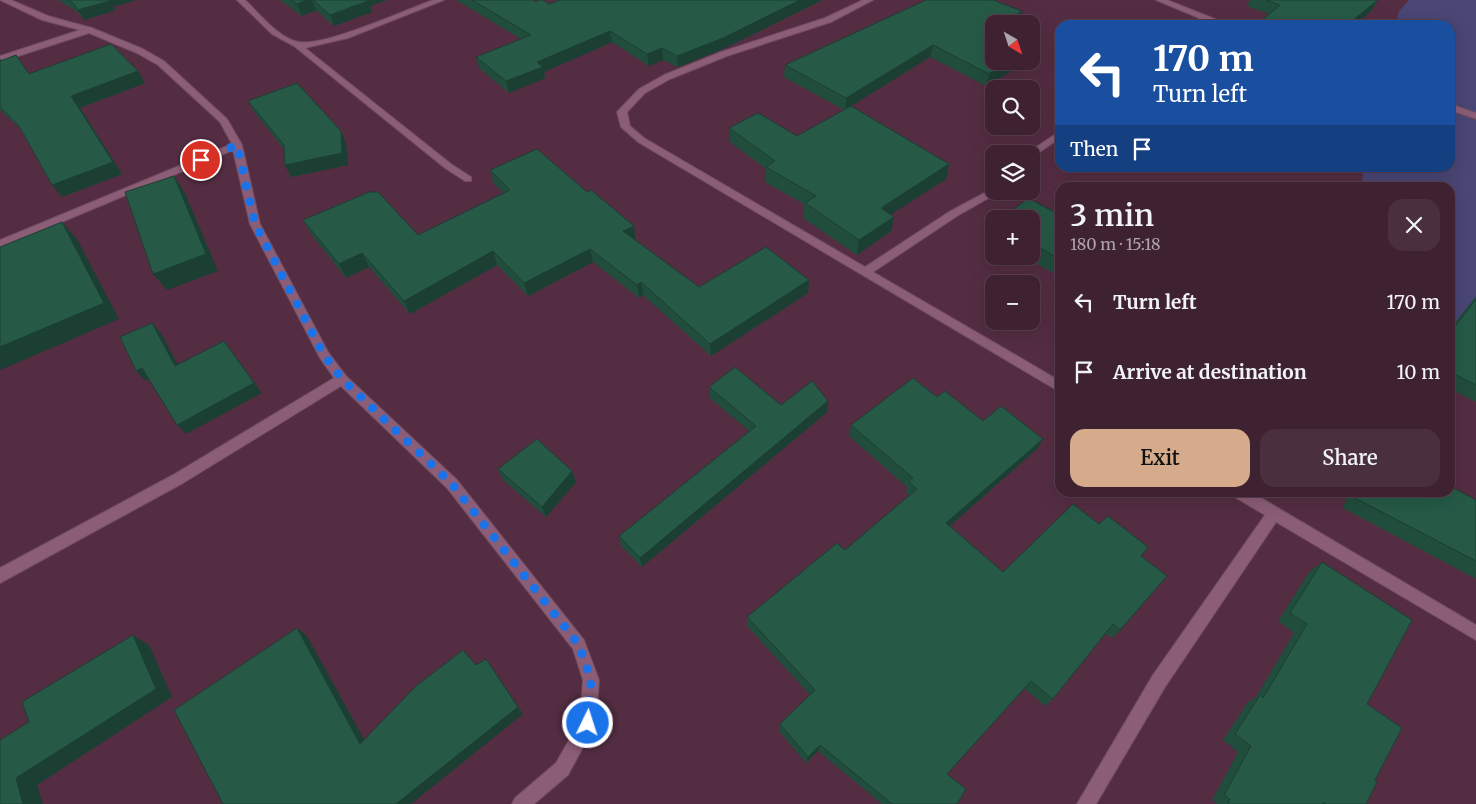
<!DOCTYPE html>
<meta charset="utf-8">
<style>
body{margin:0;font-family:Merriweather,serif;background:#4a2f3e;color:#f1f3f6;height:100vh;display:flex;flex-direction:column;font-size:19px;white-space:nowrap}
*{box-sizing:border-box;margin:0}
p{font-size:16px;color:#ada4ac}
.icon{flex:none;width:28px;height:28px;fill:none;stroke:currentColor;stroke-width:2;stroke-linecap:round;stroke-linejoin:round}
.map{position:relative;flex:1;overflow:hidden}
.panel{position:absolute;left:1055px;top:182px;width:400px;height:315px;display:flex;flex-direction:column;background:#3f2232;border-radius:15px;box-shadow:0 5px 20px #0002,0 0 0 1px #583f4d}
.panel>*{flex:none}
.guide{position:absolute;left:1055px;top:20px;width:400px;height:152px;border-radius:15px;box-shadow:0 5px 20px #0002,0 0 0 1px #583f4d;background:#1a4fa0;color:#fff;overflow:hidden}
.needle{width:32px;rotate:141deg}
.controls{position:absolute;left:985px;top:15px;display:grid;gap:10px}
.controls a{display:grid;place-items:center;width:55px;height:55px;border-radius:10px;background:#3f2232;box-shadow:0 5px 20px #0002,0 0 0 1px #583f4d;font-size:25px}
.pin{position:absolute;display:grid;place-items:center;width:42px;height:42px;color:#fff;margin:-21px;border:2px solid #fff;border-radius:50%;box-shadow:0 1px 5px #0007}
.me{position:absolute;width:55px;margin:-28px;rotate:4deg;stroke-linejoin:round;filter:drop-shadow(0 0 4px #0008)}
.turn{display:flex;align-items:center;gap:18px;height:105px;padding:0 15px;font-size:22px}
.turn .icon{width:65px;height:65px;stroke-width:2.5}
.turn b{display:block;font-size:35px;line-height:42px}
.then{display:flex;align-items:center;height:48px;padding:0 15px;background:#0003;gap:10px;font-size:19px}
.round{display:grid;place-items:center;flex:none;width:52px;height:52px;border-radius:15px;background:#4a2f3e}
.summary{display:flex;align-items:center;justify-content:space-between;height:85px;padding:0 15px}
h1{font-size:30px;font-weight:600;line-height:38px}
.action{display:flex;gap:10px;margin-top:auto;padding:10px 15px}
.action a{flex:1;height:58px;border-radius:15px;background:#d6ab8b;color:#111;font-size:20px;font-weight:600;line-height:58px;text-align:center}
.action a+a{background:#4a2f3e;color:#f1f3f6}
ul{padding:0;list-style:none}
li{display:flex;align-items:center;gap:15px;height:70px;padding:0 15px}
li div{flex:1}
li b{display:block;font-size:19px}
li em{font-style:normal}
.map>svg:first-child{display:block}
.green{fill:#4a4675}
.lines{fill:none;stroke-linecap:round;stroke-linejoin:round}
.street-casing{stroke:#704c5f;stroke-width:2}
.street{fill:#8b5d76;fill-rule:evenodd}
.wall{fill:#214d3d}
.shaded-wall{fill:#1b3f32}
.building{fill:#265a47;stroke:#1b3f32}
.route{stroke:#1a73e8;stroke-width:9;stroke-dasharray:0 16.2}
</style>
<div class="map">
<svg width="1476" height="804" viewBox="0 0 1476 804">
<rect width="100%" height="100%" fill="#542d42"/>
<polygon class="green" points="1409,0 1476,0 1476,345 1450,312 1450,188 1360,188 1365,168 1450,168 1450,25 1396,25 1399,11"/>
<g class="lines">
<g class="street-casing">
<g id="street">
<polygon points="0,0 11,0 48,16 92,28 143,49 164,61 227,119 242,145 260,224 328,352 346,376 457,480 584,640 599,680 596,723 568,775 534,804 512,804 515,798 556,763 580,721 583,680 573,649 447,488 341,386 183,483 0,583 0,568 173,475 334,378 320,358 250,224 233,150 0,248 0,240 232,144 220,122 158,65 137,53 89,33 0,62 0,56 80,30 42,20"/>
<path d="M237 0H245C260 14 278 38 299 42 323 47 406 10 433 0H444L348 38 305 48 451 164 471 177V181H465L445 168 294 46 272 34Z"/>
<polygon points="863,0 873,0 831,22 727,56 670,79 645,93 627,112 630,126 644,138 865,267 949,212 992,189 994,191 1001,191 957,216 873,272 1060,381 1060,392 638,142 621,127 617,112 619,110 639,89 664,75 721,52 825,18"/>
<polygon points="1156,0 1167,0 1230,25 1218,25 1206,20 1202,25 1194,25 1199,18"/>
<polygon points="1450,104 1476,113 1476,119 1450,110"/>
<polygon points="1060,131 1060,138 1034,156 1031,157 1031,154 1026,154"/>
<polygon points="1231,492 1251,492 1476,625 1476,640 1276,522 1165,687 1096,804 1077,804 1153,675 1265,515 1233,496"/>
</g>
</g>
<use href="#street" class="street"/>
</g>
<g class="wall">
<polygon points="58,0 136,0 113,7 116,10 84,20 79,13"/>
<polygon points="280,0 387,0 370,6 372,12 334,26 316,10 302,16"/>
<polygon points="456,0 533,0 535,2 549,4 560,0 822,0 723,49 678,67 663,60 649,66 612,42 544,72 545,78 509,93 479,68 476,57 521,39"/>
<polygon points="926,0 993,0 1022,11 1018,23 1017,24 994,24 994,61 1023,61 1022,65 986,86 930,57 849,107 851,106 949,164 946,179 890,214 894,217 891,231 857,255 803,218 804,204 765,182 766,169 730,142 729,128 758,113 797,136 844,110 784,77 785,65"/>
<polygon points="1250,0 1378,0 1371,11 1354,25 1256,25 1269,14 1247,6"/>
<polygon points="0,58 1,60 29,73 145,83 80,108 122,174 62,197 52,185 23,131 0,110"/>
<polygon points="248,101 346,143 348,165 291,177 285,165 284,149 255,113"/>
<polygon points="490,170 587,192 634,226 635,239 634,239 699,287 808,293 711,356 643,295 639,298 593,262 528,296 497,265 410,314 369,267 346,278 311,234 303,220 418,235 504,193 494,184"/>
<polygon points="1060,215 1060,277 1023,256 1031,256 1031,219"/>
<polygon points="994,230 994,240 991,238"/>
<polygon points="1476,296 1476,402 1450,389 1450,329"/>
<polygon points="709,387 781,405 827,412 642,567 621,546 619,536 749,431 710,398"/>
<polygon points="937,397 983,421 1043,439 1037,449 950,526 1003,572 1141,556 1120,630 1112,638 1105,633 1053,699 1045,706 1024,688 947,774 957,804 882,804 818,751 806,763 779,731 780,724 810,695 747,626 747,617 845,550 909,495 906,492 907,487 849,436 851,425"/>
<polygon points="498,469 572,471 576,482 546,517 503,480"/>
<polygon points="1349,492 1450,492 1476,500 1476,579 1343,508"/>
<polygon points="1322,562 1367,704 1375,780 1366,804 1217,804 1212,800 1238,752 1223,740 1248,702 1256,697 1294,633 1278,621 1310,571"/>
</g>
<g class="shaded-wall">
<polygon points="109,0 136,0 113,7 116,10 84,20 78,10"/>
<polygon points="307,0 312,0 316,10 302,16 297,4"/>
<polygon points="363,0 387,0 370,6 372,12 334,26 330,15"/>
<polygon points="800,0 822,0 723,49 678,67 677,56"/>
<polygon points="1378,0 1371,11 1354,25 1347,25"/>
<polygon points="1022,11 1018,23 1017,24 1004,24"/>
<polygon points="610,31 612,42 544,72 545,78 509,93 506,81 537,62"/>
<polygon points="994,32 994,41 989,35"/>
<polygon points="933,45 930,57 845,110 846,98"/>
<polygon points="662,48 663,60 649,66 647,54"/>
<polygon points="1011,61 1023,61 1022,65 986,86 989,74"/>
<polygon points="138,71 145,83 80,108 122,174 62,197 52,185 71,96"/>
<polygon points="341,131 346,143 348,165 291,177 285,165"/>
<polygon points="949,164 946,179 878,223 881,208"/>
<polygon points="174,176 185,193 218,271 167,290 153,274"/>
<polygon points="894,217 891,231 857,255 859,240"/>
<polygon points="62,222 77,239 119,319 0,370 0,347"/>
<polygon points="634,226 635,239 625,244 623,231"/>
<polygon points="590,249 593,262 528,296 524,283"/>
<polygon points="493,251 497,265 410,314 404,301"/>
<polygon points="362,253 369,267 346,278 339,264"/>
<polygon points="809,280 808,293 711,356 710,344"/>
<polygon points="641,282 643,295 639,298 637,285"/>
<polygon points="152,323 161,333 184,376 175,366"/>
<polygon points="224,341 262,393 186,434 177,425"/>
<polygon points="142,368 152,378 146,381 136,371"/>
<polygon points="828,401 827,412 642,567 640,558"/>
<polygon points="1043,439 1037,449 942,533 946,523"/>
<polygon points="572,471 576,482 546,517 542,507"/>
<polygon points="297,628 307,636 370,750 360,744"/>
<polygon points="133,635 149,645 172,697 37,785 43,804 23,804 16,778"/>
<polygon points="486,659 523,714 411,804 396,804"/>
<polygon points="820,745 818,751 806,763 808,757"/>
</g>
<g class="building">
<polygon points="68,0 109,0 110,1 78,10 73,3"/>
<polygon points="291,0 307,0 297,4"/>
<polygon points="313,0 367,0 368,1 330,15"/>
<polygon points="472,0 533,0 535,2 539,0 543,0 549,4 560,0 800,0 723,38 677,56 662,48 647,54 610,31 537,62 543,67 506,81 476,57 531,35"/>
<polygon points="926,0 993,0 1022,11 1004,24 994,24 994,32 989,35 994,37 994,61 1011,61 989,74 933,45 846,98 785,65"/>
<polygon points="1266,0 1378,0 1347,25 1256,25 1280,5"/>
<polygon points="111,44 138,71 71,96 113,162 52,185 19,126 0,107 0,61 16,55 29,74"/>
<polygon points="297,83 341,131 342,153 285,165 284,145 248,101"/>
<polygon points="851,106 949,164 881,208 894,217 859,240 805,203 816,196 766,167 775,161 729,128 758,113 797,136"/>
<polygon points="537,149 587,192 591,190 634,226 623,231 699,287 766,247 809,280 710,344 641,282 637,285 590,249 524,283 493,251 404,301 362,253 339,264 303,220 369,192 378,192 418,235 510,190 490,170"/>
<polygon points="174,176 206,254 153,274 125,192"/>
<polygon points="1028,198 1060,215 1060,259 1031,243 1031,219 1002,219"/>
<polygon points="62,222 104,303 0,347 0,247"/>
<polygon points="1476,299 1476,385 1450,372 1450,333"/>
<polygon points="152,323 175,366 224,341 254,383 177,425 142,368 136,371 120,337"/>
<polygon points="735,367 781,405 812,381 828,401 640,558 619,536 756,426 709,387"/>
<polygon points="913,378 937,397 945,391 983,421 1001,406 1043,439 946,523 1003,572 1073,504 1099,524 1108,516 1148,547 1141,556 1167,576 1120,630 1113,624 1053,699 1031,681 947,774 966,789 957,804 892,804 820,745 808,757 780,724 815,690 747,617 837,543 845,550 917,489 909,482 913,478 851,425"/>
<polygon points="537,439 572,471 542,507 498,469"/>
<polygon points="1450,486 1476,500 1476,561 1355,498 1357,492 1450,492"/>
<polygon points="1322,562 1412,620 1367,704 1402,728 1375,780 1377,782 1366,804 1326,804 1324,802 1323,804 1228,804 1230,799 1224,795 1251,746 1235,734 1260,695 1263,698 1307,624 1290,613"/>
<polygon points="297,628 360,744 416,686 463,650 476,665 486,659 518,707 396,804 223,804 174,710"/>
<polygon points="133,635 156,689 16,778 23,804 0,804 0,740 29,722 22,702"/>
</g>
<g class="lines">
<polyline class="route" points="201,160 237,145 255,224 324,355 342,379 452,484 579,645 591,680 588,723"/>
</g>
</svg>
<div class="controls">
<a><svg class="needle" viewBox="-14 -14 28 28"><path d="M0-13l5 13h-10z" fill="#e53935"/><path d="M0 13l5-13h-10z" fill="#ada4ac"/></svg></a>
<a><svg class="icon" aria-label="search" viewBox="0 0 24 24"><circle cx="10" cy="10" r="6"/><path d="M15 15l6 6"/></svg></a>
<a><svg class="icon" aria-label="layers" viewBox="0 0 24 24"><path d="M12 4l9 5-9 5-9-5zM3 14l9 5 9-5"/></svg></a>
<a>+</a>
<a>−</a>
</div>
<div class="pin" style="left:201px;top:160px;background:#d93025"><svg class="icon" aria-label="arrive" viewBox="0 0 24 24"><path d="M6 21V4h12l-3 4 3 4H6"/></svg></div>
<svg class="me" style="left:588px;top:723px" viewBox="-20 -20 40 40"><circle r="17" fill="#1a73e8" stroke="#fff" stroke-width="3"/><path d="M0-11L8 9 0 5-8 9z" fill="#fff"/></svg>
<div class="guide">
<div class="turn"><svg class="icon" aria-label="left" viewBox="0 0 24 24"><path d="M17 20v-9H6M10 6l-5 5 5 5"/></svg><div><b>170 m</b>Turn left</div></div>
<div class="then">Then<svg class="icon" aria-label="arrive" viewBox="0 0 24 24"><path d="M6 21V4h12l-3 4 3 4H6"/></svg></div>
</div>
<section class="panel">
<div class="summary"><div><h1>3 min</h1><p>180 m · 15:18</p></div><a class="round"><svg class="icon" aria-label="close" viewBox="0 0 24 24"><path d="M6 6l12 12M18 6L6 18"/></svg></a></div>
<ul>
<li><svg class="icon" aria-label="left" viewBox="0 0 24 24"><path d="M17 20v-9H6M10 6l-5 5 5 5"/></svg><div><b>Turn left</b></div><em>170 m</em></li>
<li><svg class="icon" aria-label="arrive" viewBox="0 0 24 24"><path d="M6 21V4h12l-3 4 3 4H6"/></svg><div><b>Arrive at destination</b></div><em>10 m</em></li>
</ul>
<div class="action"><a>Exit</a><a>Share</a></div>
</section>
</div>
